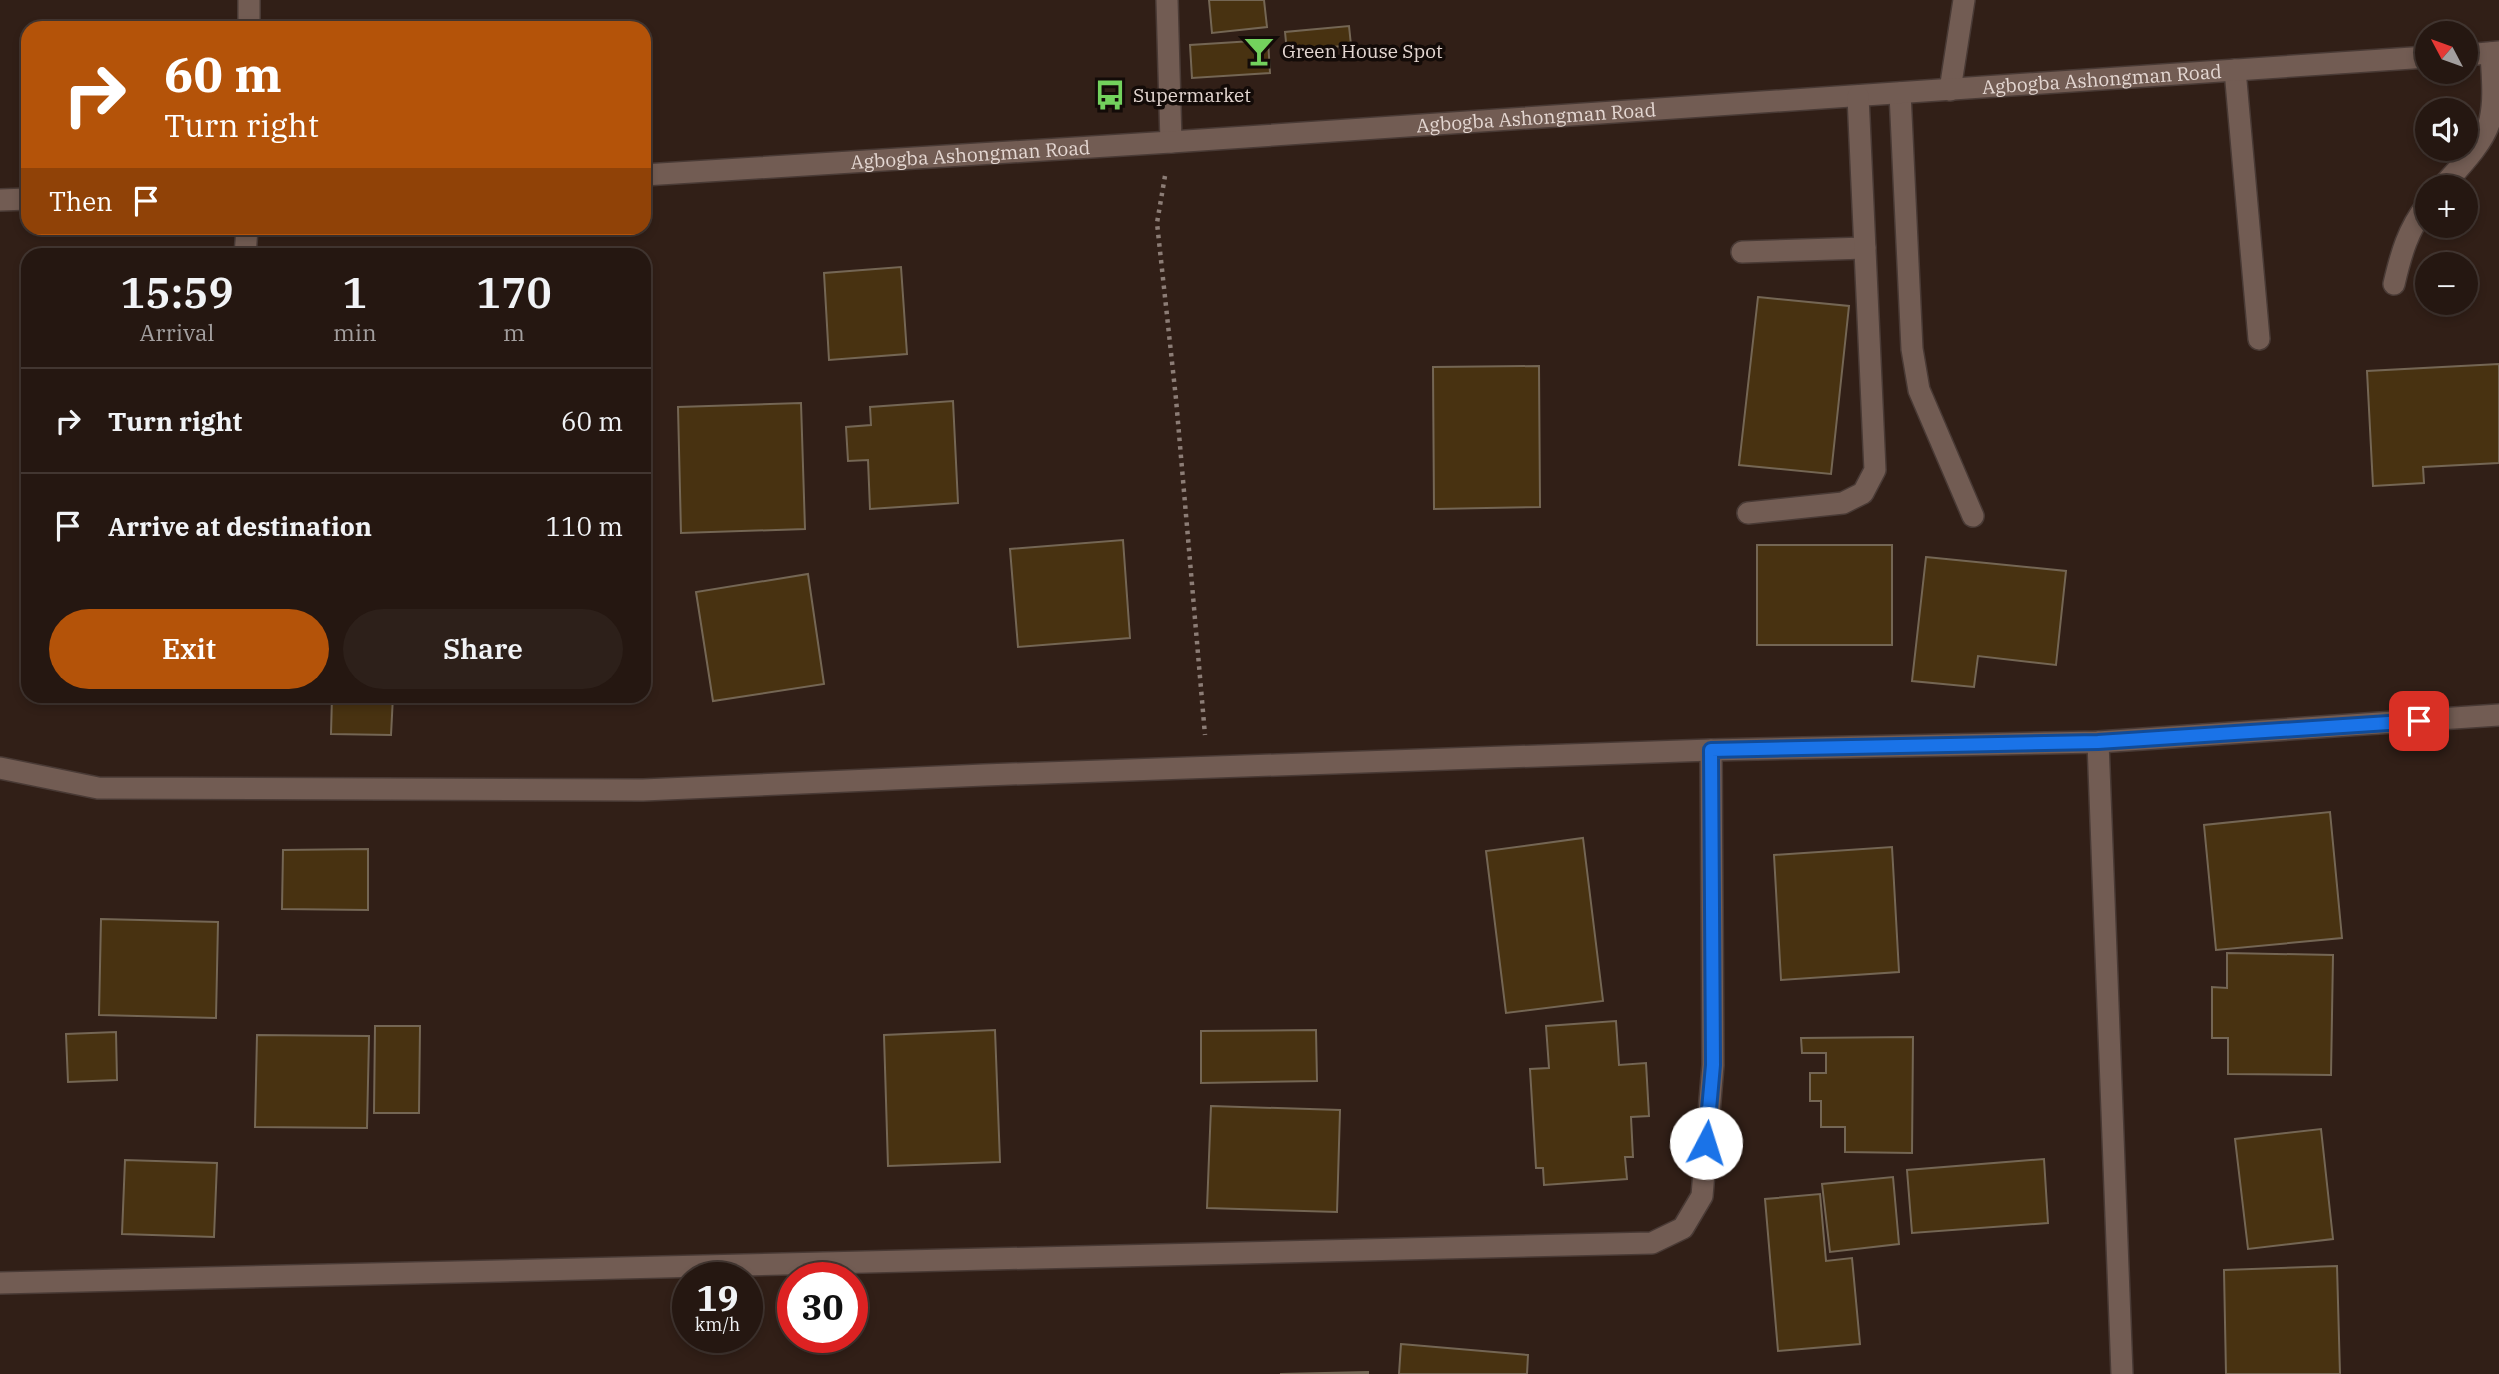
<!DOCTYPE html>
<meta charset="utf-8">
<style>
body{margin:0;font-family:"IBM Plex Serif",serif;background:#2d201a;color:#f1f3f6;height:100vh;display:flex;flex-direction:column;font-size:26px;white-space:nowrap}
*{box-sizing:border-box;margin:0}
p{font-size:23px;color:#a39f9f}
.icon{flex:none;width:38px;height:38px;fill:none;stroke:currentColor;stroke-width:2;stroke-linecap:round;stroke-linejoin:round}
.map{position:relative;flex:1;overflow:hidden}
.panel{position:absolute;left:21px;top:248px;width:630px;height:455px;display:flex;flex-direction:column;background:#251711;border-radius:21px;box-shadow:0 4px 10px #0003,0 0 0 2px #423631}
.panel>*{flex:none}
.guide{position:absolute;left:21px;top:21px;width:630px;height:214px;border-radius:21px;box-shadow:0 4px 10px #0003,0 0 0 2px #423631;background:#b45309;color:#fff;overflow:hidden}
.needle{width:46px;rotate:311deg}
.controls{position:absolute;left:2415px;top:21px;display:grid;gap:14px}
.controls a{display:grid;place-items:center;width:63px;height:63px;border-radius:50%;background:#251711;box-shadow:0 4px 10px #0003,0 0 0 2px #423631;font-size:35px}
.speed{position:absolute;left:672px;top:1262px;display:flex;gap:14px;font-size:35px;font-weight:700;text-align:center}
.speed>*{display:grid;place-content:center;width:91px;height:91px;border-radius:50%;background:#251711;box-shadow:0 4px 10px #0003,0 0 0 2px #423631;line-height:1}
.speed small{font-size:18px;font-weight:400}
.speed .limit{border:10px solid #d22;background:#fff;color:#111}
.pin{position:absolute;display:grid;place-items:center;width:60px;height:60px;color:#fff;margin:-30px;border-radius:14px;box-shadow:0 4px 10px #0006}
.me{position:absolute;width:77px;margin:-38px;rotate:5deg;stroke-linejoin:round;filter:drop-shadow(0 0 5px #0008)}
.turn{display:flex;align-items:center;gap:24px;height:147px;padding:0 28px;font-size:32px}
.turn .icon{width:91px;height:91px;stroke-width:2.5}
.turn b{display:block;font-size:49px;line-height:60px}
.then{display:flex;align-items:center;height:66px;padding:0 28px;background:#0003;gap:14px;font-size:26px}
.eta{display:flex;justify-content:space-evenly;align-items:center;height:119px;text-align:center}
.eta b{font-size:42px;font-weight:600;line-height:49px}
.primary-button{display:flex;gap:14px;margin-top:auto;padding:14px 28px}
.primary-button a{flex:1;height:80px;border-radius:42px;background:#b45309;color:#fff;font-size:28px;font-weight:600;line-height:80px;text-align:center}
.primary-button a+a{background:#2d201a;color:#f1f3f6}
ul{padding:0;list-style:none}
li{display:flex;align-items:center;gap:21px;height:105px;padding:0 28px;border-top:2px solid #423631}
li div{flex:1}
li b{display:block;font-size:26px}
li em{font-style:normal}
.map>svg:first-child{display:block}
.building{fill:#483211;stroke:#746654;stroke-width:2}
.lines{fill:none;stroke-linecap:round;stroke-linejoin:round}
.minor-casing{stroke:#493a35;stroke-width:24}
.path{stroke:#8c7d76;stroke-width:4.5;stroke-dasharray:3.5 5;stroke-linecap:butt}
.minor{stroke:#725c53;stroke-width:21}
.route-casing{stroke:#114b97;stroke-width:18}
.route{stroke:#1a73e8;stroke-width:12}
.labels{text-anchor:middle;dominant-baseline:central;stroke-width:7;stroke-linejoin:round;paint-order:stroke}
.poi-label{font-size:19px;fill:#e4d7d2;stroke:#130b08;text-anchor:start}
.street-label{font-size:19px;fill:#e4d7d2;stroke:#130b08}
</style>
<div class="map">
<svg width="2499" height="1374" viewBox="0 0 2499 1374">
<rect width="100%" height="100%" fill="#311f17"/>
<g class="building">
<polygon points="1209,0 1264,0 1267,27 1212,33"/>
<polygon points="1349,26 1351,45 1287,52 1285,32"/>
<polygon points="1268,40 1270,73 1192,78 1190,45"/>
<polygon points="901,267 907,354 829,360 824,273"/>
<polygon points="1758,297 1849,306 1831,474 1739,465"/>
<polygon points="2499,364 2499,463 2423,467 2424,483 2373,486 2367,371"/>
<polygon points="1539,366 1540,507 1434,509 1433,367"/>
<polygon points="953,401 958,503 870,509 868,460 848,461 846,427 871,425 870,407"/>
<polygon points="801,403 805,529 681,533 678,407"/>
<polygon points="1123,540 1130,638 1018,647 1010,549"/>
<rect x="1757" y="545" width="135" height="100"/>
<polygon points="1926,557 2066,571 2056,665 1978,656 1974,687 1912,681"/>
<polygon points="808,574 824,684 713,701 696,592"/>
<polygon points="332,696 393,696 391,735 331,734"/>
<polygon points="2330,812 2342,938 2216,950 2204,825"/>
<polygon points="1583,838 1603,1001 1506,1013 1486,851"/>
<polygon points="1892,847 1899,972 1781,980 1774,855"/>
<polygon points="368,849 368,910 282,909 283,850"/>
<polygon points="101,919 218,922 216,1018 99,1015"/>
<polygon points="2227,953 2333,955 2331,1075 2228,1074 2228,1038 2212,1038 2212,987 2227,988"/>
<polygon points="1616,1021 1619,1065 1646,1063 1649,1116 1631,1117 1633,1157 1625,1157 1627,1179 1544,1185 1543,1168 1536,1168 1530,1069 1549,1068 1546,1026"/>
<polygon points="375,1026 420,1026 419,1113 374,1113"/>
<polygon points="995,1030 1000,1162 888,1166 884,1035"/>
<polygon points="1316,1030 1317,1081 1201,1083 1201,1031"/>
<polygon points="116,1032 117,1080 68,1082 66,1034"/>
<polygon points="257,1035 369,1036 367,1128 255,1127"/>
<polygon points="1913,1037 1912,1153 1845,1152 1845,1127 1821,1127 1821,1101 1810,1101 1810,1073 1826,1073 1826,1053 1802,1053 1801,1038"/>
<polygon points="1211,1106 1340,1110 1337,1212 1207,1208"/>
<polygon points="2321,1129 2333,1239 2248,1249 2235,1139"/>
<polygon points="2044,1159 2048,1223 1912,1233 1907,1170"/>
<polygon points="125,1160 217,1163 214,1237 122,1234"/>
<polygon points="1893,1177 1899,1244 1830,1252 1822,1184"/>
<polygon points="1820,1194 1826,1261 1852,1258 1860,1344 1778,1351 1765,1199"/>
<polygon points="2337,1266 2340,1374 2226,1374 2224,1270"/>
<polygon points="1401,1344 1528,1355 1527,1374 1399,1374"/>
<polygon points="1368,1372 1368,1374 1280,1374"/>
</g>
<g class="lines">
<g class="minor-casing">
<g id="minor">
<polyline points="249,0 249,28"/>
<polyline points="1167,0 1171,142"/>
<polyline points="2466,55 2499,52"/>
<polyline points="2235,70 2259,339"/>
<polyline points="1950,90 1964,0"/>
<polyline points="1900,93 1912,349 1919,390 1973,516"/>
<path id="s1" d="M644 175 1171 142 2427 57"/>
<path d="M2442 187C2457 170 2485 142 2490 120 2495 98 2492 75 2491 53"/>
<polyline points="0,200 28,199"/>
<polyline points="1742,252 1865,248"/>
<polyline points="245,256 247,228"/>
<path d="M2394 284C2401 254 2408 229 2427 205"/>
<polyline points="1748,513 1843,503 1863,493 1875,470 1858,96"/>
<polyline points="2098,742 2122,1374"/>
<polyline points="0,768 98,788 643,790 984,775 1711,750 2098,742 2499,715"/>
<polyline points="0,1283 1652,1243 1683,1228 1702,1196 1713,1065 1711,750"/>
</g>
</g>
<polyline class="path" points="1165,176 1157,223 1176,399 1205,735"/>
<use href="#minor" class="minor"/>
</g>
<g class="lines">
<g class="route-casing">
<polyline id="route" points="1706,1143 1713,1065 1711,750 2098,742 2419,721"/>
</g>
<use href="#route" class="route"/>
</g>
<defs>
<g id="bar-bare" transform="scale(2.415)"><path d="M-6-5H6L.8 .8V4.5H3.5V6h-7V4.5H-.8V.8Z" fill="#73d25d" stroke="#130b08" stroke-width="2.5" paint-order="stroke"/></g>
<g id="bus-bare" transform="scale(2.415)"><path d="M-5-6H5V4H4V6H2V4H-2V6H-4V4H-5ZM-3.5-4V0h7V-4ZM-3.5 1.2v1.5H-2V1.2ZM2 1.2v1.5H3.5V1.2Z" fill="#73d25d" stroke="#130b08" stroke-width="2.5" paint-order="stroke"/></g>
</defs>
<g fill-rule="evenodd">
<use href="#bar-bare" x="1259" y="51"/>
<use href="#bus-bare" x="1110" y="95"/>
</g>
<g class="labels">
<g class="poi-label">
<text x="1282" y="51">Green House Spot</text>
<text x="1133" y="95">Supermarket</text>
</g>
<g class="street-label">
<text stroke="none"><textPath href="#s1" startOffset="1461">Agbogba Ashongman Road</textPath></text>
<text stroke="none"><textPath href="#s1" startOffset="894">Agbogba Ashongman Road</textPath></text>
<text stroke="none"><textPath href="#s1" startOffset="327">Agbogba Ashongman Road</textPath></text>
</g>
</g>
</svg>
<div class="controls">
<a><svg class="needle" viewBox="-14 -14 28 28"><path d="M0-13l5 13h-10z" fill="#e53935"/><path d="M0 13l5-13h-10z" fill="#a39f9f"/></svg></a>
<a><svg class="icon" aria-label="sound" viewBox="0 0 24 24"><path d="M4 9h4l5-4v14l-5-4H4zM17 9q2 3 0 6"/></svg></a>
<a>+</a>
<a>−</a>
</div>
<div class="speed"><div>19<small>km/h</small></div><div class="limit">30</div></div>
<div class="pin" style="left:2419px;top:721px;background:#d93025"><svg class="icon" aria-label="arrive" viewBox="0 0 24 24"><path d="M6 21V4h12l-3 4 3 4H6"/></svg></div>
<svg class="me" style="left:1706px;top:1143px" viewBox="-20 -20 40 40"><circle r="19" fill="#fff"/><path d="M0-13L10 11 0 6-10 11z" fill="#1a73e8"/></svg>
<div class="guide">
<div class="turn"><svg class="icon" aria-label="right" viewBox="0 0 24 24"><path d="M7 20v-9h11M14 6l5 5-5 5"/></svg><div><b>60 m</b>Turn right</div></div>
<div class="then">Then<svg class="icon" aria-label="arrive" viewBox="0 0 24 24"><path d="M6 21V4h12l-3 4 3 4H6"/></svg></div>
</div>
<section class="panel">
<div class="eta">
<div><b>15:59</b><p>Arrival</p></div>
<div><b>1</b><p>min</p></div>
<div><b>170</b><p>m</p></div>
</div>
<ul>
<li><svg class="icon" aria-label="right" viewBox="0 0 24 24"><path d="M7 20v-9h11M14 6l5 5-5 5"/></svg><div><b>Turn right</b></div><em>60 m</em></li>
<li><svg class="icon" aria-label="arrive" viewBox="0 0 24 24"><path d="M6 21V4h12l-3 4 3 4H6"/></svg><div><b>Arrive at destination</b></div><em>110 m</em></li>
</ul>
<div class="primary-button"><a>Exit</a><a>Share</a></div>
</section>
</div>
